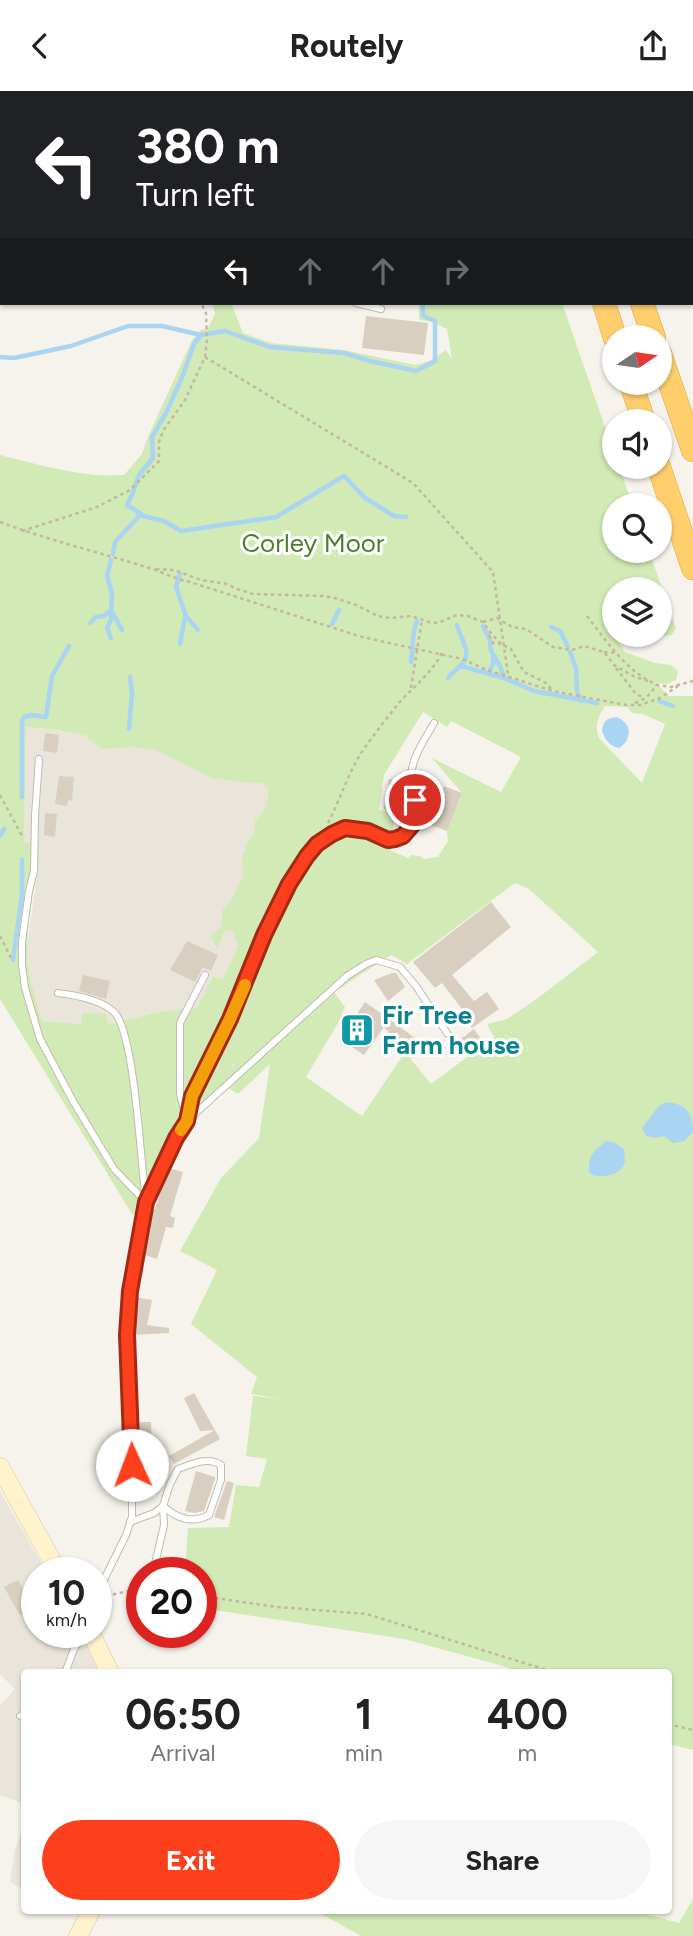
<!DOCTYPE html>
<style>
body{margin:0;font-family:Figtree,sans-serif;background:#f6f6f6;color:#222;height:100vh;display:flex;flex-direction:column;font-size:26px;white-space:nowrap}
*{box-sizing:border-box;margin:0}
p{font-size:23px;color:#767676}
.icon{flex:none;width:38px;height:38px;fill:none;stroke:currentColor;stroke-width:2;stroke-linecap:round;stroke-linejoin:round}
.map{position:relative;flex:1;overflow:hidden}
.sheet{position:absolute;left:21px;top:1578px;width:651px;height:245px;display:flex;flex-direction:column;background:#fff;border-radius:7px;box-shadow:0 2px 5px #0004}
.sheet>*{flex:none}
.hud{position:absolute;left:0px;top:0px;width:693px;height:214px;box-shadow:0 2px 5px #0004;background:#202124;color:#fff;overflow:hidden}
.needle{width:46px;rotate:77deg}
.fabs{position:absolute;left:602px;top:234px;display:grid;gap:14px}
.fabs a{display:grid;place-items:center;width:70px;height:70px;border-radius:50%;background:#fff;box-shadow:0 2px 5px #0004;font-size:35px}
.speed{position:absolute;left:21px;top:1466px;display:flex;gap:14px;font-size:35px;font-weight:700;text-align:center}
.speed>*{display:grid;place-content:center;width:91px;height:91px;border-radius:50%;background:#fff;box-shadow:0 2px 5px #0004;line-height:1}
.speed small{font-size:18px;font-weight:400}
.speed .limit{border:10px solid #d22;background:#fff;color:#111}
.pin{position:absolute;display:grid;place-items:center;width:60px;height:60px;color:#fff;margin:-30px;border:4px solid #fff;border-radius:50%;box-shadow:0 2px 7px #0007}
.me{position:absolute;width:77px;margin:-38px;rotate:358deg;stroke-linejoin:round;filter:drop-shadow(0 0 5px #0008)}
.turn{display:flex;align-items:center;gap:24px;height:147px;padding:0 21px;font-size:32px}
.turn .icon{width:91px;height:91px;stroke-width:2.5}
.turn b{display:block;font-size:49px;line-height:60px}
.lanes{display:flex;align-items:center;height:66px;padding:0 21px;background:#0003;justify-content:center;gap:35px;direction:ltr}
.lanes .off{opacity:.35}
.eta{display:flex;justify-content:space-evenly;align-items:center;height:119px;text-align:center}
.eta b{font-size:42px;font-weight:700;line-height:49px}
.action{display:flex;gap:14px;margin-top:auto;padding:14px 21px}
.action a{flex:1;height:80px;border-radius:42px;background:#fc3f1d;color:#fff;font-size:28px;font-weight:700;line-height:80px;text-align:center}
.action a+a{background:#f6f6f6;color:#222}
header{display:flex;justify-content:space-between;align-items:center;height:91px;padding:0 21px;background:#fff;font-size:32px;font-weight:700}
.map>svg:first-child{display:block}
.residential{fill:#eae5da}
.green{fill:#d2eab5;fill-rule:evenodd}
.water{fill:#a9d4f2}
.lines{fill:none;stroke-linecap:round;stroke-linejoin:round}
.stream{stroke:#a9d4f2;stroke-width:4.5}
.building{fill:#d8cfc1}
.lane-casing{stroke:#c2bbae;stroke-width:8}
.secondary-casing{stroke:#d6c79b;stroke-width:19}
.highway-casing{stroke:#e0a43c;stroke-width:24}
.path{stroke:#c4b79f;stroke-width:2.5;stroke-dasharray:3.5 3.5;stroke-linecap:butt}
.lane{stroke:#fff;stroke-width:6}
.secondary{stroke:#fff3cd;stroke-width:18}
.highway{stroke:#ffcf6e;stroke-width:23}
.route-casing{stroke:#a42913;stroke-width:18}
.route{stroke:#fc3f1d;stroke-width:12}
.slow{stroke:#f59e0b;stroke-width:12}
.labels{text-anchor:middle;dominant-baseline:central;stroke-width:6;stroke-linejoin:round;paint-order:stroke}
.park-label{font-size:26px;fill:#4a7f2a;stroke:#fff}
.culture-label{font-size:26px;font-weight:bold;fill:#0d838f;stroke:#fff;text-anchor:start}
</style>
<header><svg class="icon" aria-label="back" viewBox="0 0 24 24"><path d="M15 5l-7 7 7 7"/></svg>Routely<svg class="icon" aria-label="share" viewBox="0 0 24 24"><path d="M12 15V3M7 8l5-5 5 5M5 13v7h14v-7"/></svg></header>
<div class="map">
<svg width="693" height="1845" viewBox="0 0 693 1845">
<rect width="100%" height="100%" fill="#f6f3ec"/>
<g class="residential">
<polygon points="26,636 58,639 162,658 273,694 238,855 223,888 213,885 197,917 163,920 109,934 106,923 82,933 41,930 29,885 27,857 38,776 24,752"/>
<polygon points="0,1400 47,1482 37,1482 37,1542 80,1542 99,1582 24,1582 24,1713 0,1704 0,1615 15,1598 0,1583"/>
<polygon points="24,1736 24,1799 10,1791 15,1758"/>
</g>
<g class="green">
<path d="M210 212H231L243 242 271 252 344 259 415 274 430 270 446 259 452 268 447 238 430 230 419 229V212H562L614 362V376H619L633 415H614V460H649L676 537 672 544 665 545 660 542V499H614V544L625 561 655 572 671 574 678 580 676 589 667 593 656 592 669 605H693V1659L669 1653 668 1582H516L507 1576 404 1548 201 1517V1482H185L188 1437 229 1436 236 1394 259 1396 267 1368 246 1365 253 1305 281 1308 251 1303 257 1286 191 1233 217 1179 180 1160 221 1087 259 1047 270 973 238 1003 228 997 195 1024 182 1039 157 1092 143 1126 132 1123 0 908V364C42 374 80 387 124 384L142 363 147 348 192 249 201 239 208 237 215 223 213 214ZM605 615 627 616 632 622 643 623 665 633 642 692 599 647C594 635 598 626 605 615ZM423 621 447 636 451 630 521 666 501 701 432 667 462 702 447 740 448 750 438 766 424 768 420 765 411 764 408 767 391 760 395 722 379 719 384 684ZM26 636 58 639 87 645V647L103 658 132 656 156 659 212 687 238 691 262 692 269 699 265 718 255 730 254 743 248 751 242 768 243 785 231 810 222 820V835L211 845 217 857 225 840 232 839 238 855 223 888 213 885 197 917 163 920 109 933 106 923 83 922 81 933 42 930C35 906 27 882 27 856 28 821 37 787 39 753L24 751ZM515 792 529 798 598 861 538 907 507 928 487 933 494 946 431 993 405 961 362 1025 306 986 338 932 345 916 334 901 391 864 407 873Z"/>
<polygon points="693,1808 693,1845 361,1845 316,1820 635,1820 679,1832"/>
</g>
<g class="water">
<path d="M616 626C633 632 632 649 619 657 610 656 605 648 602 640 603 630 607 627 616 626Z"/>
<path d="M666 1011C686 1013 693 1021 693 1041L684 1050 673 1052 664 1045 655 1047 646 1045 642 1037 658 1016Z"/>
<path d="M606 1050 613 1051 624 1058C624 1059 625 1069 625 1070 622 1085 602 1088 590 1083 586 1067 594 1060 606 1050Z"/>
</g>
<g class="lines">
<g class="stream">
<polyline points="691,36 693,35"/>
<polyline points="0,266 14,267 71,255 128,235 162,235 201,244"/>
<polyline points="143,425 164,430 181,440 276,426 344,385 365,407 394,425 406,426"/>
<polyline points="113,463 115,451 141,423 127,414 132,404 139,384 153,367 152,346 166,322 183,284 194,253 201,244 225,240 270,256 344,262 370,270 416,280 435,270 435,230 423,225 423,212"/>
<polyline points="180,483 176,496 186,525 198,539"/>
<polyline points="90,532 96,526 104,525 111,519 122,539"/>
<polyline points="332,533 339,519"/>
<polyline points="483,535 490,549 491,560 500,575 504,586"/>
<polyline points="551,536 560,540 568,556"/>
<polyline points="111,547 107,537 111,529 112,502 107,485 111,469"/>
<polyline points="180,553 185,526"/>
<polyline points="570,561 576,577 577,600 581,610"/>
<path d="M411 571C413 559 412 540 417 530"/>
<polyline points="461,575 504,587 534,600 597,612"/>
<polyline points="490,583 489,581 493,573 493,566"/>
<path d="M448 587C452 581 457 579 461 574 474 562 460 548 457 534"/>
<polyline points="659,610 673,615"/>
<polyline points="129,638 132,603 130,586"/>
<polyline points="22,706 22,630 24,626 32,624 46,626 52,585 69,555"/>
<polyline points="0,745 4,738"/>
<polyline points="13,869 22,804 22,769"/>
</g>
</g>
<g class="building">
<polygon points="366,225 428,232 424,264 362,257"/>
<polygon points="45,642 59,644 57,662 43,660"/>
<polygon points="59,685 74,686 72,710 68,709 67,715 55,713"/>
<polygon points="389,688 399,690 395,720 384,718"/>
<polygon points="444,695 462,702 447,740 429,733"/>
<polygon points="45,722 57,723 55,746 44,744"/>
<polygon points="491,811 511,836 452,884 474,910 487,901 499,918 472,937 459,919 462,918 442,892 435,897 413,871"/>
<polygon points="187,850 218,864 211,880 203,876 195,891 170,879"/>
<polygon points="392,882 396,882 405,896 388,910 374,889"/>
<polygon points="83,884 110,890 106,908 79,900"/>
<polygon points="365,911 389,928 415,947 403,957 384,936 364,964 340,948"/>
<polygon points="474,938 482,949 466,961 458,950"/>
<polygon points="168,1077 183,1081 170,1125 175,1127 173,1137 166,1136 157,1168 145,1164 151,1136 148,1134 152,1118 155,1118"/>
<polygon points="135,1206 152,1209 147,1234 169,1237 169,1242 133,1244"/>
<polygon points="194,1302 220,1348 174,1373 169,1365 215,1339 200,1340 184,1307"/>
<polygon points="140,1331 151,1331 152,1363 141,1364"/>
<polygon points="196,1380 215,1386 215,1388 204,1420 195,1422 185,1420"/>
<polygon points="227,1390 234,1392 224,1429 214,1426"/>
<polygon points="18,1489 36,1520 27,1525 25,1522 20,1524 4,1496"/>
</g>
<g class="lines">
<g class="lane-casing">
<g id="lane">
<polyline points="356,212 381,218"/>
<path d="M39 668 35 725 34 780 29 800 22 851V874L25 897 40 948 73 1010 114 1078 146 1111C141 1077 135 941 114 921 101 909 75 904 58 902"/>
<path d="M205 884 180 932V1003L187 1030C188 1022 189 1012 192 1004 203 978 219 953 231 927 253 878 284 769 332 742 365 724 386 766 411 737 424 721 410 703 411 685 412 666 425 648 434 632"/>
<path d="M130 1431 154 1422 163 1415 170 1393 178 1378C192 1373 208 1365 221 1374V1389L209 1424C192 1433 176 1427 163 1415"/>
<polyline points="155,1473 164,1434 163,1415"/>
<polyline points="96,1505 126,1444 132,1426 132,1397 127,1244 130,1200 141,1139 146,1111 176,1047 187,1030 347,885 366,873 376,869 400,876 416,895 447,942"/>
<polyline points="65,1582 74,1558 85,1542"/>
<polyline points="20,1625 24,1623"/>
</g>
</g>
<g class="secondary-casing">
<g id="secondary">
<polyline points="0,1376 59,1482"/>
<polyline points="91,1542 110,1582"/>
<polyline points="78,1845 91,1820"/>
</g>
</g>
<g class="highway-casing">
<g id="highway">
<polyline points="536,0 536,2"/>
<polyline points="571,0 572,2"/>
<polyline points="604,212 615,247"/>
<polyline points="642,212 654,247"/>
<polyline points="660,263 693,359"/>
<polyline points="631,292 644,331"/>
<polyline points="659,376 693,477"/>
</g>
</g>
<g class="path">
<polyline points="313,2 314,0"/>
<polyline points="0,100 2,100"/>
<polyline points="205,266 413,392 493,481 508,583"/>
<path d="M0 431C48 449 98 461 146 476 158 479 177 489 187 490L362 546 462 568 487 579 553 600 626 614H640L660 607 678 595"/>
<polyline points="22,440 97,416 130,399 159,370 159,351 163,340 185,309 205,266 207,249 206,222 201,212"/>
<polyline points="156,478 174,479 201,489 227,493 237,498 253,503 323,505 335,507 356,514 378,525 390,527 411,525 429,531 438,532 457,524 468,525 483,531 489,540 501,553 511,558 524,581 546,592 553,600"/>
<path d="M587 525C607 551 626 580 657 594"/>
<polyline points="483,531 497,527 512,536 526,538 553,556 572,559 584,555 604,561 614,574 635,586 648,590"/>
<polyline points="489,544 493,552 501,553"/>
<polyline points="604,561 617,562"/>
<polyline points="616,577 636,603 644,607"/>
<polyline points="411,597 422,528"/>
<polyline points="635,612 646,607 657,594 671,596 693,590"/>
<polyline points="0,704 21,743 25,746"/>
<path d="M328 732C341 707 349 678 366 655 377 640 388 625 399 612 414 595 431 583 442 562"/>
<polyline points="0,845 12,869"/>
<polyline points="106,1505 142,1497"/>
<polyline points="201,1505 278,1516 367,1523 556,1582"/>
<polyline points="668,1633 693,1639"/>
</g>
<use href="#lane" class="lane"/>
<use href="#secondary" class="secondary"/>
<use href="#highway" class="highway"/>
</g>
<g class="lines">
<g class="route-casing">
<polyline id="route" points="132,1374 127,1244 130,1200 146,1111 176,1047 187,1030 192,1005 230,928 264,844 289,793 307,765 317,753 332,743 345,737 368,740 388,749 395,748 403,745 415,731 417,720 415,709"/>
</g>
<use href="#route" class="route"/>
<polyline class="slow" points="181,1039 187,1030 192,1005 230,928 245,894"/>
</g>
<defs>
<g id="building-square" transform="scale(1.75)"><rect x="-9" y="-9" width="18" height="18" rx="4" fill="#0f9aa8" stroke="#fff"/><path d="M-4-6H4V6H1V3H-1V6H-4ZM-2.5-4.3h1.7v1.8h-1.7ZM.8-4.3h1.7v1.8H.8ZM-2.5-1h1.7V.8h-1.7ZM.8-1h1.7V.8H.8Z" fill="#fff"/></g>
</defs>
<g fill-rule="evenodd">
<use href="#building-square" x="357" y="939"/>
</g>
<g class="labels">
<g class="park-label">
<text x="313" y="452">Corley Moor</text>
</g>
<g class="culture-label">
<text x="382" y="924">Fir Tree<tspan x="382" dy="30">Farm house</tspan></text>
</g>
</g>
</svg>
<div class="fabs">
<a><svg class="needle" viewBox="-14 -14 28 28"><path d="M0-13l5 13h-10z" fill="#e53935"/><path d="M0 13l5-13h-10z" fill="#767676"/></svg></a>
<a><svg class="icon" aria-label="sound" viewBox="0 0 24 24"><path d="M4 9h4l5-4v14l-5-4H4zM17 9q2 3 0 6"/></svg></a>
<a><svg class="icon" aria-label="search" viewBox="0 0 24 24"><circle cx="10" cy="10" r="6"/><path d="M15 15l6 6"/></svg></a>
<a><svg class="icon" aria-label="layers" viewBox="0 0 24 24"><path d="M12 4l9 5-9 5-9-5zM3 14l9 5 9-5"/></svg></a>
</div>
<div class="speed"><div>10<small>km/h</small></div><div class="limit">20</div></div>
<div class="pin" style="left:415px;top:709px;background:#d93025"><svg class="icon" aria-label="arrive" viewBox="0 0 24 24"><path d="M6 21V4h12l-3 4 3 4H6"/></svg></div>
<svg class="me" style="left:132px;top:1374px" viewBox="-20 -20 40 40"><circle r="19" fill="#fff"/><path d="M0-13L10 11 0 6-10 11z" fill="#fc3f1d"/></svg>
<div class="hud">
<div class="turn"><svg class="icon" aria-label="left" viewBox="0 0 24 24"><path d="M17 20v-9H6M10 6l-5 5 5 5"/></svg><div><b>380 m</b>Turn left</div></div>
<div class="lanes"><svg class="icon" aria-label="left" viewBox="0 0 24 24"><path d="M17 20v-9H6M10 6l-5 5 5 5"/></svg><svg class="icon off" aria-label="ahead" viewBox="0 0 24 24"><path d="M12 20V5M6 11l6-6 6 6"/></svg><svg class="icon off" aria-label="ahead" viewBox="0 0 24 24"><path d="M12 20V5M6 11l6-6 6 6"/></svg><svg class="icon off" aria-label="right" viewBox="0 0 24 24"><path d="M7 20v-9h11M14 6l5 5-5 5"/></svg></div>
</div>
<section class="sheet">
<div class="eta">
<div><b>06:50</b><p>Arrival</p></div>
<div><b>1</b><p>min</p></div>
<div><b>400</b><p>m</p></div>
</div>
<div class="action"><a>Exit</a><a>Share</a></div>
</section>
</div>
